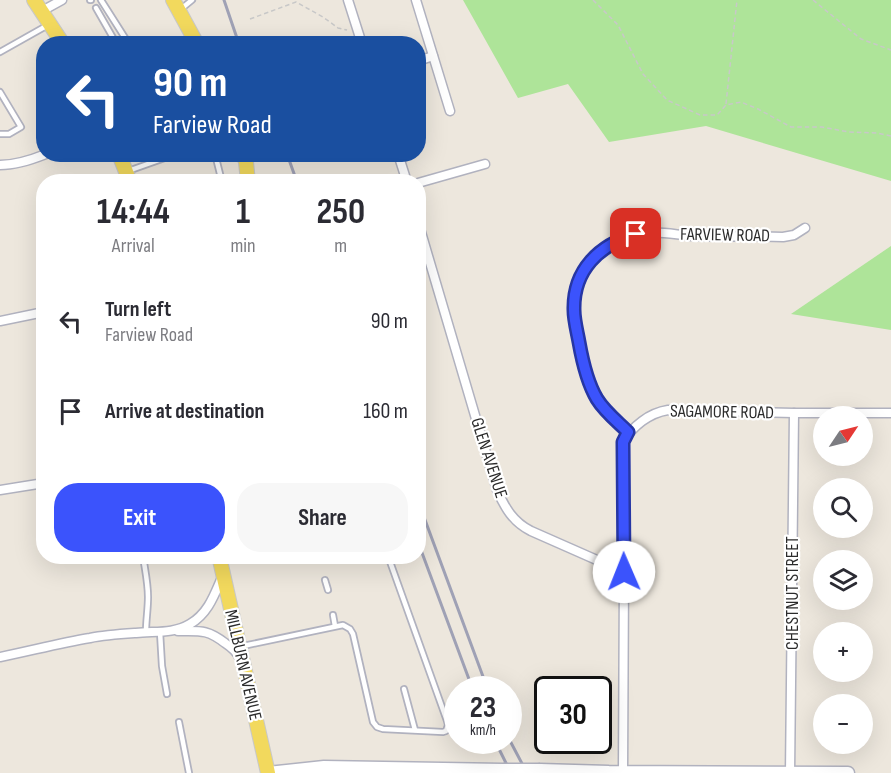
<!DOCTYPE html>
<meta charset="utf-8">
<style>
body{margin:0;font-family:"Sofia Sans Condensed",sans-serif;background:#f7f7f7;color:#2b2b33;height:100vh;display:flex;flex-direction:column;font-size:22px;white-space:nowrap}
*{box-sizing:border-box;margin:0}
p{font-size:20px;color:#7c7c81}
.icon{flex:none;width:33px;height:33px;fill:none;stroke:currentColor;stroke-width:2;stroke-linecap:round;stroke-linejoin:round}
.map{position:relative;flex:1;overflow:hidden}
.side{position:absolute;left:36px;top:174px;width:390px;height:390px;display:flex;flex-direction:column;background:#fff;border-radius:24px;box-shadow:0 6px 24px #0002}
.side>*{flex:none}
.hud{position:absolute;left:36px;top:36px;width:390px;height:126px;border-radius:24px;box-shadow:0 6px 24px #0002;background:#1a4fa0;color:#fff;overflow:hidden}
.needle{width:39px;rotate:55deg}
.fabs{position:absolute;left:813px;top:406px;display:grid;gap:12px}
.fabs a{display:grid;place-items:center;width:60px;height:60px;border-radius:50%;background:#fff;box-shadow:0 6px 24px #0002;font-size:30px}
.speed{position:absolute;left:444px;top:676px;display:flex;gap:12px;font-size:30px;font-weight:700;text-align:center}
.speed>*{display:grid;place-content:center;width:78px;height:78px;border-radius:50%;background:#fff;box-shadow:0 6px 24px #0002;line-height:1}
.speed small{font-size:15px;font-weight:400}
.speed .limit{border:3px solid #111;border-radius:9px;background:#fff;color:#111}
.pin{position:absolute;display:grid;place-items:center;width:51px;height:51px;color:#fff;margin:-26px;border-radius:12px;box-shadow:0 3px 9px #0006}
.me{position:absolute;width:66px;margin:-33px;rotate:359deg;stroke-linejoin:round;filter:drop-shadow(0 0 4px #0008)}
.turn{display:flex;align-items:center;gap:21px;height:126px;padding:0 18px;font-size:27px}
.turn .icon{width:78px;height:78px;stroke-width:2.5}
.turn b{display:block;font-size:42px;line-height:51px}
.eta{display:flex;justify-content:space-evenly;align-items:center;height:102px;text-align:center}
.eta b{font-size:36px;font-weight:700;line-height:42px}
.cta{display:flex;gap:12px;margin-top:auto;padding:12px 18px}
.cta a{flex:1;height:69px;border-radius:24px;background:#3b53fc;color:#fff;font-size:24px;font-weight:700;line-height:69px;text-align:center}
.cta a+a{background:#f7f7f7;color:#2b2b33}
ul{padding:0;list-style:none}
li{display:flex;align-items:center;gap:18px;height:90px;padding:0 18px}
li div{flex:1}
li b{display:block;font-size:22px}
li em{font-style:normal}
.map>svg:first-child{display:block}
.green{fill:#aee499}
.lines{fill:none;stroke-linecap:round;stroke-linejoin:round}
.lane-casing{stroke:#b1b2bf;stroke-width:8}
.street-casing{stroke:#b1b2bf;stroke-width:11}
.secondary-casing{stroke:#b1b2bf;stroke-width:15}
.primary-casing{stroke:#c8c8c8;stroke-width:16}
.path{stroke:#c8c8c8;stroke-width:1.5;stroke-dasharray:4.5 3;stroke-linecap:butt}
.lane{stroke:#fff;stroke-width:4.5}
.street{stroke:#fff;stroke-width:8}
.secondary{stroke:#fff;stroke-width:12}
.primary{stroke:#f2d95d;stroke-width:14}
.rail{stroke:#9fa1b5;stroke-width:3}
.secondary-bridge-casing{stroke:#b1b2bf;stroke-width:15;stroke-linecap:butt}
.secondary-bridge{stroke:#fff;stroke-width:12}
.route-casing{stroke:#2636a4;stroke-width:15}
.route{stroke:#3b53fc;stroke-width:10}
.labels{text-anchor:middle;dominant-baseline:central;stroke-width:4.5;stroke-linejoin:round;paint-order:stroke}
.street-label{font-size:18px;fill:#2b2b2b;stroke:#fff}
</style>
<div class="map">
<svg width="891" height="773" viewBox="0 0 891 773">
<rect width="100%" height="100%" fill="#ede7dd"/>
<g class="green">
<polygon points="463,0 891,0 891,181 706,126 609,142 568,84 518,98"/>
<polygon points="891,246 891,330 791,314"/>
</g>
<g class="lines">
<g class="lane-casing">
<g id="lane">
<polyline points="90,0 91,0"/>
<polyline points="101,0 127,41"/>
<polyline points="96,8 116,43"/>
<polyline points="181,9 192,0"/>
<polyline points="0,52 48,25"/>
<polyline points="0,92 21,127 9,134 0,134"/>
<polyline points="217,154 216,158 222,182"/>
<polyline points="128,171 176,154"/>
<path d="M143 556C145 570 148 583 148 597 148 609 146 620 146 632"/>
<polyline points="325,580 328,590"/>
<polyline points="333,615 335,626"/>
<polyline points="160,632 162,666 167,694"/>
<polyline points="243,646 343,625 350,629 353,634 373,722 377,727 383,729 443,732 446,731 448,725 447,721 388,556"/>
<polyline points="404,689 415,730"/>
<polyline points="179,722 189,773"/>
</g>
</g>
<g class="street-casing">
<g id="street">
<polyline points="348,0 362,44"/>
<polyline points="416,0 450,111"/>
<polyline points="42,11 62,0"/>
<polyline points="418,61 433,56"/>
<polyline points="398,154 407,182"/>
<path d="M0 165C16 165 31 160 46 154"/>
<polyline points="418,183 485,164"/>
<path d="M418 222 497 490C505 508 513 522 531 531L624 572"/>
<polyline points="0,321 44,312"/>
<path d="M629 433C618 422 605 412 597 399 586 382 580 350 577 330 568 279 593 238 646 233 661 231 677 235 692 236 722 237 753 236 783 237L794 235 805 228"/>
<polyline points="0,490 44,483"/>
<path d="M178 631C200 631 207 629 225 643 231 647 236 651 239 657"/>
<path d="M0 657C30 651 60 643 90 638 105 635 121 634 136 633 155 631 173 634 190 624 209 613 215 593 223 575"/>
<path d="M623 773 624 572 623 442C633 426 649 413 668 410L794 413H891"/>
<polyline points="790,773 794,413"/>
</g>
</g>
<g class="secondary-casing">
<g id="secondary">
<polyline points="540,770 609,772 848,773"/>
<polyline points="268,773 324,767 503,770"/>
</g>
</g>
<g class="primary-casing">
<g id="primary">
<polyline points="34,0 63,44"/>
<polyline points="173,0 197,44"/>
<polyline points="119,154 130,182"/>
<polyline points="243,154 246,162 248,182"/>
<polyline points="219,556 268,773"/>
</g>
</g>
<g class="path">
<polyline points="593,0 618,25 643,74 667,100 700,115 717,115 726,105 741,102 758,109 791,127 822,127 849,132 877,133 891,136"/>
<polyline points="813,0 861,39 891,50"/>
<polyline points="250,19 296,2 323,17 338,28 347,30"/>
<polyline points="726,104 737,0"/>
</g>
<use href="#lane" class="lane"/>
<use href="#street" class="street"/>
<use href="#secondary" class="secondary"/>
<use href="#primary" class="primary"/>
<g class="rail">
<polyline points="224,0 239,44"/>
<polyline points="287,154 297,182"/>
<polyline points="418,501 488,690"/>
<polyline points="418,542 473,690"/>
<polyline points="508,737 527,773"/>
<polyline points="495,741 511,773"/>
</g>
<g class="secondary-bridge-casing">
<polyline id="secondary-bridge" points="503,770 540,770"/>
</g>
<use href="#secondary-bridge" class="secondary-bridge"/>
</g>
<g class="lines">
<g class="route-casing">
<path id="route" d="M624 572 623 442 628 432C618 422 605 412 597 399 588 384 582 359 579 342 577 331 574 320 574 310 573 270 599 245 636 234"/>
</g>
<use href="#route" class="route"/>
</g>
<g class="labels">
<g class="street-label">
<text transform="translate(725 235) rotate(1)">FARVIEW ROAD</text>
<text transform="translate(722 412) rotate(1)">SAGAMORE ROAD</text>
<text transform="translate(489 458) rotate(72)">GLEN AVENUE</text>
<text transform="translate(792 593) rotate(-90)">CHESTNUT STREET</text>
<text transform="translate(243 665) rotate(77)">MILLBURN AVENUE</text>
</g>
</g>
</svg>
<div class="fabs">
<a><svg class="needle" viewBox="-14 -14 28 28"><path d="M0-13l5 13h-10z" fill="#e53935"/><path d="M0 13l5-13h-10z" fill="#7c7c81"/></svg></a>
<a><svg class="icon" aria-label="search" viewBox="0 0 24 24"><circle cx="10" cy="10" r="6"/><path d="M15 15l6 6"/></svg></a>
<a><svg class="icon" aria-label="layers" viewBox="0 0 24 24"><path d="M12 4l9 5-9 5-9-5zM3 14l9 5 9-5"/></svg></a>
<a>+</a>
<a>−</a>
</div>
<div class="speed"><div>23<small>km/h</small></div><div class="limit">30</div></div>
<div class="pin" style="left:636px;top:234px;background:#d93025"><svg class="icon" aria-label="arrive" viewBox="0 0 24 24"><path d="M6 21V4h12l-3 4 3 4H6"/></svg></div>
<svg class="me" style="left:624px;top:572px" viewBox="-20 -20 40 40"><circle r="19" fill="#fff"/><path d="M0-13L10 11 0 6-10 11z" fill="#3b53fc"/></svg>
<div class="hud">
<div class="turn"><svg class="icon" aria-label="left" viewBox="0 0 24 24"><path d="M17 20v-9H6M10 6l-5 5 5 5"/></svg><div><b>90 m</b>Farview Road</div></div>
</div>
<section class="side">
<div class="eta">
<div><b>14:44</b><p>Arrival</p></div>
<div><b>1</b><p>min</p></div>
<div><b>250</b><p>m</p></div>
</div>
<ul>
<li><svg class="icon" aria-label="left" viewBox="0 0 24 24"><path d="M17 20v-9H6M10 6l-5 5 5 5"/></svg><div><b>Turn left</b><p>Farview Road</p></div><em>90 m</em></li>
<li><svg class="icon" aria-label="arrive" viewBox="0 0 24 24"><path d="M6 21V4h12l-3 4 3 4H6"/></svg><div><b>Arrive at destination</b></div><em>160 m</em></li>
</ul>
<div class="cta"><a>Exit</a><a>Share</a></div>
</section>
</div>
